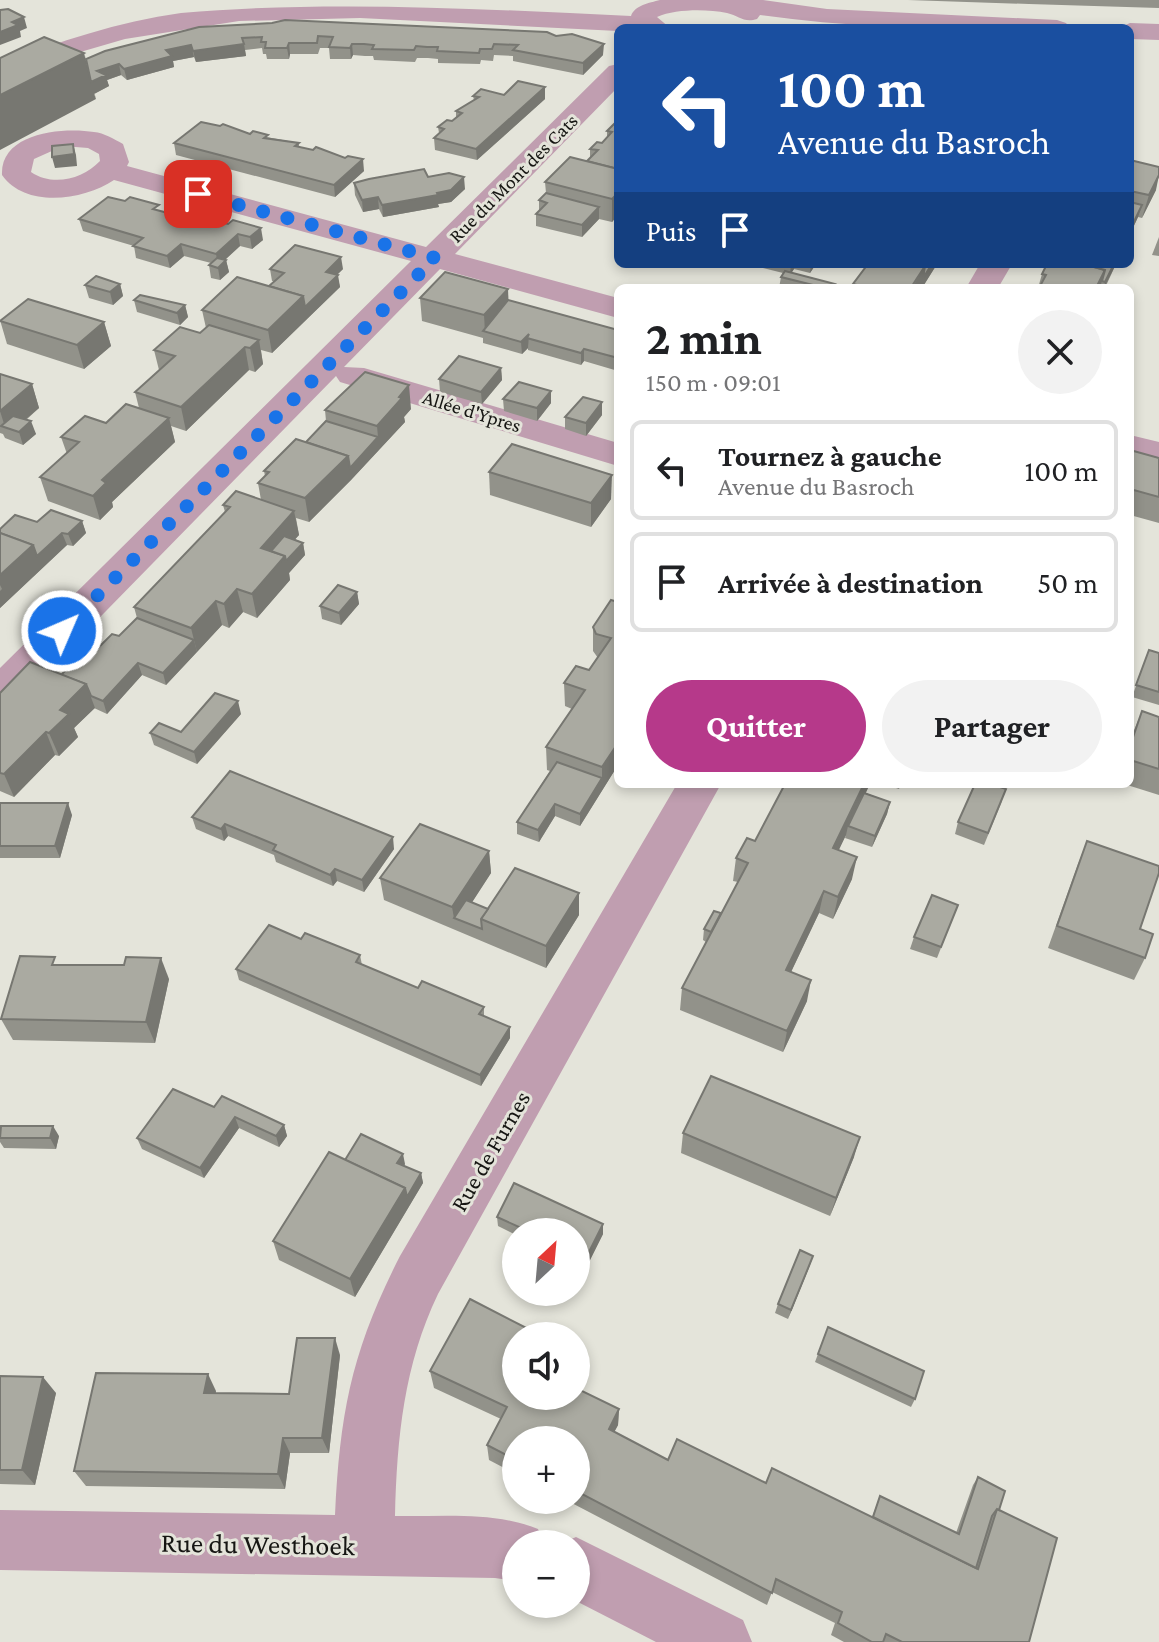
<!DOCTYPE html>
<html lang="fr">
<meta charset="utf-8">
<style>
body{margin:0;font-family:"Crimson Pro",serif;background:#f2f2f2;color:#202124;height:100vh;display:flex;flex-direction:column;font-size:30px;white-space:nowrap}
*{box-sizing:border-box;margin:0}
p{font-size:26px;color:#757577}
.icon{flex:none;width:44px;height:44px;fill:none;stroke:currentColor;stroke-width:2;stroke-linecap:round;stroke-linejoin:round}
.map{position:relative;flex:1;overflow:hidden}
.drawer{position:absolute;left:614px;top:284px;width:520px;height:504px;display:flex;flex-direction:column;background:#fff;border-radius:12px;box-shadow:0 4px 12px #0003}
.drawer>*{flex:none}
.guide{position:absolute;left:614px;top:24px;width:520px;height:244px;border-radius:12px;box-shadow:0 4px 12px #0003;background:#1a4fa0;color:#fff;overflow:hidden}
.needle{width:52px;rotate:26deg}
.controls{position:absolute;left:502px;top:1218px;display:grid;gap:16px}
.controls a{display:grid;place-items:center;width:88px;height:88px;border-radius:50%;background:#fff;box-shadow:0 4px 12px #0003;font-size:40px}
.pin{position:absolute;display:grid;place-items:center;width:68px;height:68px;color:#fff;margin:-34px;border-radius:16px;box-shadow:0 4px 12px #0006}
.me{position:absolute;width:88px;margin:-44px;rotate:45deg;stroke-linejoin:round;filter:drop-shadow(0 0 6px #0008)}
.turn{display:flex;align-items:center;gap:28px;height:168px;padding:0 32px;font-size:36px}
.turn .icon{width:104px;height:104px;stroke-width:2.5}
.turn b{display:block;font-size:56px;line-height:68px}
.then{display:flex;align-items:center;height:76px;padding:0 32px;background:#0003;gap:16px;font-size:30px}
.round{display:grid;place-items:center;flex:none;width:84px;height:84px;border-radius:42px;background:#f2f2f2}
.summary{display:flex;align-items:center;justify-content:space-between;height:136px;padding:0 32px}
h1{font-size:48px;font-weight:700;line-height:60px}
.cta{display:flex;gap:16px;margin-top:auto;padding:16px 32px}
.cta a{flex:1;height:92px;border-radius:48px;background:#b6398a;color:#fff;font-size:32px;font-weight:700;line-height:92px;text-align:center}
.cta a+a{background:#f2f2f2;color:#202124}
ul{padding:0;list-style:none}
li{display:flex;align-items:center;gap:24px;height:100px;margin:0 16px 12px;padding:0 16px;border:4px solid #e0e0e0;border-radius:12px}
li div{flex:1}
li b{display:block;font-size:30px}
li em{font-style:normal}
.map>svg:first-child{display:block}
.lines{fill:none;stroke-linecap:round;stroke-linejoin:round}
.minor{fill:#c09eb0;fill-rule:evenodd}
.wall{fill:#92928a}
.shaded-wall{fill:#777771}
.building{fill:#aaaaa1;stroke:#777771;stroke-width:2}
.route{stroke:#1a73e8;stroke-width:14;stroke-dasharray:0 25.2}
.labels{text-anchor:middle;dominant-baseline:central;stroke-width:6;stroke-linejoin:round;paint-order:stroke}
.far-street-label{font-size:20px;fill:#161613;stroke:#e4e4da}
.street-label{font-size:24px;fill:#161613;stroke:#e4e4da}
.near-street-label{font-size:28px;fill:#161613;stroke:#e4e4da}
</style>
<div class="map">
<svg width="1159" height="1642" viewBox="0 0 1159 1642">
<rect width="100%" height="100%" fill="#e4e4da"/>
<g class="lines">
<g class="minor">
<path d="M660 0H763L827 9 1057 20 1066 23 1070 28C966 28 863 30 760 15L757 19C744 23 739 16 727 13 706 9 676 9 657 17L670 28H618V31L360 18 239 21 125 39 70 55 0 82V65C59 41 118 22 181 13 329 0 482 9 631 16 635 5 649 3 660 0Z"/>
<polygon points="1130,23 1159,24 1159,40 1130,39 1130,28 1119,28"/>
<path d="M618 64V87L455 254 618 298V318L440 269 344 367 364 368 618 443V466L340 382 336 376 15 704 0 708V668L411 261 114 180C84 200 26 209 2 175 0 132 64 127 94 132 104 133 114 139 123 144L129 162 127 166 426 247 609 66ZM63 146 88 148 99 154 100 161C83 179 53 187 31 172L34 159Z"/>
<polygon points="980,264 1012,264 998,288 966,288"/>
<polygon points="1130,435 1159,442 1159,464 1130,457"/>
<path d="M677 784H721L438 1294C404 1365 397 1437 395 1516 443 1517 493 1511 538 1529L544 1544H516V1581L495 1578 0 1570V1510L335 1515C340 1411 352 1350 400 1256Z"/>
<polygon points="576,1537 743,1620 752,1642 656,1642 576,1601 576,1544 560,1544"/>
</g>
</g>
<g class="wall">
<polygon points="908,0 1159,0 1159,8 1029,4"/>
<polygon points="285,20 603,55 583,75 513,61 513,56 494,55 493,61 481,60 480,64 438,63 438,59 428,58 417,58 415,62 374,60 373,56 365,56 353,55 351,59 330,59 329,48 320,48 318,54 290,54 289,59 267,59 266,54 263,54 262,48 245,50 246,56 196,62 194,57 173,61 174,67 127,80 121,75 107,80 109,86 94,94 96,99 84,53 86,59 272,23"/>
<polygon points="504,95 545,99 477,160 435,150 434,138 439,133 438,127 452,121 456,117 456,111 474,100 473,96"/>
<polygon points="618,121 618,215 612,222 599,219 582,237 536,226 536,214 539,211 539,200 546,193 545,182 587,161 590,158 590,149 602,143 607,138 607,131"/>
<polygon points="250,134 299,143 299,147 364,171 335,197 176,155 174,143"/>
<polygon points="1130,160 1156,190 1142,218 1138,217 1130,234"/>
<polygon points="428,177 465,189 451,202 438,204 439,207 383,217 379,209 363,212 355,195 354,183"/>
<polygon points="125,201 160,211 263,240 252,249 240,246 225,260 226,260 229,272 220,280 211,278 209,265 211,263 184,256 170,268 136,258 134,246 83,231 79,219"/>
<polygon points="1159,237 1159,256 1152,255"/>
<polygon points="747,264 816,264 810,273 794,269 791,273 835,284 834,288 779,288 781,277 783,273"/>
<polygon points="937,264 922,288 853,288 853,284"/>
<polygon points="1047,264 1116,264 1105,288 1038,288 1042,274"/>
<polygon points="270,269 343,269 337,275 340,287 272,353 261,350 263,364 255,372 249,370 186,431 171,426 175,442 112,502 113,507 100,520 48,501 40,477 67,454 61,437 106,423 139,408 135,392 159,370 154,350 200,333 206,328 202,310 269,286 274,281 272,281"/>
<polygon points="120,284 123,296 113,305 89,298 85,285"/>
<polygon points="508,289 508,300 618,330 618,371 584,361 581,365 528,350 528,348 522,354 483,343 483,338 422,321 420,298"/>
<polygon points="134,300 185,305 188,317 180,325 137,312"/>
<polygon points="0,320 104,322 111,346 84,369 7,344"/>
<polygon points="501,368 502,380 482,404 440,392 439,379"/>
<polygon points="0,374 32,384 39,408 26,420 36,434 23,445 5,438 3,434 0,433"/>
<polygon points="503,399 551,403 537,421 504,411"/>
<polygon points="411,409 404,417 405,422 351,480 309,522 296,518 299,535 295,539 303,543 305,555 289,573 290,580 257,618 243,612 229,628 222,625 166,685 142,675 107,714 94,708 74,728 78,737 59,756 55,755 14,797 0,791 0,693 61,675 98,648 119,636 137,618 134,607 225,512 223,505 261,500 258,483 265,476 264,471 306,442 326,421 325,410"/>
<polygon points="602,415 586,436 565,429 565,417"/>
<polygon points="1130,450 1159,458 1159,523 1130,515"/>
<polygon points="489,472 611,499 591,527 490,495"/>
<polygon points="82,521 86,533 73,546 67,545 0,608 0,529 37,522"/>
<polygon points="357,592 359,604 341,625 322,619 320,606"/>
<polygon points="611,600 618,765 580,826 555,816 539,842 517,834 517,822 550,771 547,770 546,747 572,709 565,706 564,683 589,670 598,658 593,651 593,627"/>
<polygon points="1149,650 1159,653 1159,705 1132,697"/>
<polygon points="1142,711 1159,717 1159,795 1124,784 1130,784 1130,740"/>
<polygon points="241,714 197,764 154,745 150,733 181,732"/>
<polygon points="884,784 901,784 899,789"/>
<polygon points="866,793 890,802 887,814 872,847 845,838 846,835 838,850 852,879 833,919 819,913 791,972 807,1001 783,1052 680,1010 682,988 706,942 703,940 704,929 721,913 738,882 733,881 736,858 755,841"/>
<polygon points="1002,801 984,845 955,834 958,822"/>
<polygon points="0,803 72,815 60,858 0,858"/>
<polygon points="192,817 394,849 364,892 337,881 333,886 276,862 274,855 228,836 224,841 196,829"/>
<polygon points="1087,841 1140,929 1145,958 1134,980 1048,948 1078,864"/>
<polygon points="489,851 491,873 472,902 488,909 579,893 579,915 546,968 384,900 380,878"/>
<polygon points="958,905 937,958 910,949 914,937"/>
<polygon points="301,939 360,955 362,965 418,988 484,1007 484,1017 510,1027 510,1038 481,1086 239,980 236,969"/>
<polygon points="58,965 169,979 155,1043 13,1040 1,1019"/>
<polygon points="214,1107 284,1125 287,1136 279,1147 239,1128 204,1178 142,1149 137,1138"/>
<polygon points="0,1129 59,1136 56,1149 4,1148 0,1142"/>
<polygon points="683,1133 854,1157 830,1216 681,1153"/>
<polygon points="345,1160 405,1164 404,1166 421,1173 423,1183 355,1297 279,1260 273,1241"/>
<polygon points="497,1217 603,1234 586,1268 576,1263 576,1232 516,1232 516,1235 498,1226"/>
<polygon points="810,1265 788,1319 775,1313 778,1304"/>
<polygon points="828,1327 915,1399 911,1407 815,1362"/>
<polygon points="340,1355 329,1453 290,1453 285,1489 86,1486 74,1471 216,1391 216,1393 289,1394"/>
<polygon points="430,1371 516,1396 619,1409 618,1425 614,1432 668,1460 766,1483 872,1517 880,1496 956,1533 973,1485 978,1477 999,1510 1029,1642 844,1642 831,1635 835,1623 772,1592 767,1605 566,1500 576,1500 576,1440 516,1440 516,1474 489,1460 487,1445 501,1419 434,1388"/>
<polygon points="0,1376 56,1393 35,1485 0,1484"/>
</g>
<g class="shaded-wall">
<polygon points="24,17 27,28 20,31 21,37 0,45 0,32 12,22"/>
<polygon points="289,43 290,54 289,59 287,48"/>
<polygon points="244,44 246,56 196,62 193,51"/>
<polygon points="352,44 353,55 351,59 350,48"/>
<polygon points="604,44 603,55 583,75 583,63"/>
<polygon points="191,45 194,57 173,61 174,67 127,80 124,69 166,50"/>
<polygon points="84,53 91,82 97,71 119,64 121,75 107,80 109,86 94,94 96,99 0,150 0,95"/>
<polygon points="545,87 545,99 477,160 476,149"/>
<polygon points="73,144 76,155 77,166 55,168 52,157"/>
<polygon points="363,159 364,171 335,197 334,185"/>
<polygon points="1159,175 1156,190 1142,218 1149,195"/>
<polygon points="464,177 465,189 451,202 438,204 439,207 383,217 382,205 437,193"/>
<polygon points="618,193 618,215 612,222 612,199"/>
<polygon points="378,197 379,209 363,212 362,200"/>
<polygon points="1142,205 1138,217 1130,234 1130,230"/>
<polygon points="599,207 599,219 582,237 582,225"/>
<polygon points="261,228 263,240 252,249 250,237"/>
<polygon points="238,234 240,246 218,266 216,254"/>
<polygon points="181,244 184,256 170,268 167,256"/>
<polygon points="341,257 343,269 327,284 326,272"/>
<polygon points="226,260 229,272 220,280 218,268"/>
<polygon points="791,264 795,264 794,269 790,275"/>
<polygon points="811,264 816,264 810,273"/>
<polygon points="932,264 937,264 922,288 912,288 925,266"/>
<polygon points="1114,264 1116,264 1104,288 1105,282"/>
<polygon points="1105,270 1100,288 1096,288"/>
<polygon points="338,275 340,287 272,353 268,330 303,296"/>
<polygon points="120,284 123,296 113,305 110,292"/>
<polygon points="508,289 509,312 485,332 484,315"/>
<polygon points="185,305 188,317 180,325 177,313"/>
<polygon points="104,322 111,346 84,369 77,345"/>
<polygon points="529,334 528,348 522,354 521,342"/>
<polygon points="259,340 263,364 255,372 250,348"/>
<polygon points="245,347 249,370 186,431 181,407"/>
<polygon points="584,349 584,361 581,365 581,353"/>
<polygon points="501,368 502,380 482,404 481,392"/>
<polygon points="32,384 39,408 13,430 5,427 0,411"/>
<polygon points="409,385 411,409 404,417 405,422 351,480 309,522 305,498 348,456 378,437 377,426 399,397"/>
<polygon points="551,391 551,403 537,421 537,408"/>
<polygon points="602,402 602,415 586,436 586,423"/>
<polygon points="169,418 175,442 112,502 113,507 100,520 93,496 102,480"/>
<polygon points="31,421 36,434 23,445 19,432"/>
<polygon points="612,475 611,499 591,527 591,503"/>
<polygon points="294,511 299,535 274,563 261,548"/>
<polygon points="82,521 86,533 73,546 68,534"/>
<polygon points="62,533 67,545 0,608 0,591 2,589 0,585 0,575 33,545"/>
<polygon points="303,543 305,555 289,573 290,580 257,618 252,594 285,556"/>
<polygon points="237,589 243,612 229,628 224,604"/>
<polygon points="357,592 359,604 341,625 339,613"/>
<polygon points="216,601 222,625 197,652 191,628"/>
<polygon points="194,640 197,652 166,685 163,673"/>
<polygon points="138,663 142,675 107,714 103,701"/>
<polygon points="86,684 95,708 74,728 78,737 59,756 49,733 60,710"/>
<polygon points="238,701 241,714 197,764 194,752"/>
<polygon points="46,732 55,755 14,797 4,774"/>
<polygon points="618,743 618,765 580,826 580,814 602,778 602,767"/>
<polygon points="864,784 870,784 850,827 848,826 846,835 829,871 833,848"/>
<polygon points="890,802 887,814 872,847 875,836"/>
<polygon points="68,803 72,815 60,858 55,846"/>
<polygon points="555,804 555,816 539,842 538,830"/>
<polygon points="225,824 228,836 224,841 221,829"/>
<polygon points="393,837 394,849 364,892 362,880"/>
<polygon points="489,851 491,873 460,921 454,918 452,907"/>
<polygon points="857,857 852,879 833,919 838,897"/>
<polygon points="335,869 337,881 333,886 330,875"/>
<polygon points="824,891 819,913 782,991 786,970"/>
<polygon points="579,893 579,915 546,968 546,946"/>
<polygon points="161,958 169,979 155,1043 146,1022"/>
<polygon points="811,980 807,1001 783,1052 787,1031"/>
<polygon points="510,1027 510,1038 481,1086 480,1075"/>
<polygon points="235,1117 239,1128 204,1178 200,1168"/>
<polygon points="284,1125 287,1136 279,1147 276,1136"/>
<polygon points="53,1126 59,1136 56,1149 50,1138"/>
<polygon points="860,1137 854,1157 830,1216 836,1198"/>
<polygon points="403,1154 405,1164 399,1173 397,1163"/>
<polygon points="421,1173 423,1183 355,1297 350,1279 405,1188"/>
<polygon points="603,1224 603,1234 586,1268 586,1258"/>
<polygon points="813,1256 810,1265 788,1319 791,1310"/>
<polygon points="335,1338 340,1355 329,1453 322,1438"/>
<polygon points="208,1374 216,1391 212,1408 204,1393"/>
<polygon points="43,1377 56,1393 35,1485 22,1470"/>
<polygon points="619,1409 618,1425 608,1444 609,1429"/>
<polygon points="283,1438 290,1453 285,1489 278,1474"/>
</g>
<g class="building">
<polygon points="8,9 24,17 12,22 18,25 0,32 0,10"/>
<polygon points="285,20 547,32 556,36 572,34 604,44 583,63 513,50 518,45 494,44 492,49 480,49 479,53 437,51 438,47 427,47 416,46 414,50 372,49 374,45 364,44 352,44 350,48 329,47 333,37 318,36 317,43 289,43 287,48 265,48 266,42 261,42 262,37 242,38 244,44 193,51 191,45 166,50 172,56 124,69 119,64 97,71 106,75 91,82 86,59 105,51 199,27 272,23"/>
<polygon points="44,37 84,53 0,95 0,58"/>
<polygon points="518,81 545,87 476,149 434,138 444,129 438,127 447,120 452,121 462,113 456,111 479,97 473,96 481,89 504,95"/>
<polygon points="617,121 618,121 618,169 587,161 598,150 590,149 597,142 602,143 612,132 607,131"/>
<polygon points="201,122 220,126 223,124 250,134 253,131 268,135 264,138 299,143 295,146 313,150 316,147 345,158 348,156 363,159 334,185 174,143"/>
<polygon points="73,144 74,154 52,157 52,146"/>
<polygon points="570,157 618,169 618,193 612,199 545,182"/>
<polygon points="1130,160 1159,167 1159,175 1149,195 1130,191"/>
<polygon points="424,169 428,177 449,173 464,177 451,190 437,193 438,195 382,205 378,197 362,200 354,183 369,179"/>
<polygon points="546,193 599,207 582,225 536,214 547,203 539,200"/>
<polygon points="108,197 125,201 130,197 159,205 153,209 190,219 195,215 228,224 233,220 261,228 250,237 238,234 216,254 181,244 167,256 133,246 143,238 79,219"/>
<polygon points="1130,202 1142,205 1130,230"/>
<polygon points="295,245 341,257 326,272 338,275 305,307 303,296 269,286 284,273 270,269"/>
<polygon points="217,258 226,260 218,268 209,265"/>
<polygon points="868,264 915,264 925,266 912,286 918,288 868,288 853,284"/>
<polygon points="915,264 932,264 923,278 925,266"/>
<polygon points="1047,264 1083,264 1105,270 1096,288 1039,288 1046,275 1042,274"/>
<polygon points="1083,264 1114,264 1105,282 1102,281 1105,270"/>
<polygon points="785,271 835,284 831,288 825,288 781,277"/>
<polygon points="445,272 508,289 484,315 420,298"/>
<polygon points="96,276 120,284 110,292 85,285"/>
<polygon points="237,277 303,296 268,330 202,310"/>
<polygon points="140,295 185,305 177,313 134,300"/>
<polygon points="28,299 104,322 77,345 0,321"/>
<polygon points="508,300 618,330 618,358 584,349 581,353 527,338 529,334 521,342 483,331"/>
<polygon points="209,325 259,340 250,348 245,347 181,407 135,392 175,356 154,350 180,327 200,333"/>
<polygon points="459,356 501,368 481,392 439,379"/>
<polygon points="365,372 409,385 399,397 402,398 377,426 325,410"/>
<polygon points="0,374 32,384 0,411"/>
<polygon points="519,382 551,391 537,408 503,399"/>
<polygon points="583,397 602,402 586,423 565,417"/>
<polygon points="126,404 169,418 102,480 106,483 93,496 40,477 79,442 61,437 85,416 106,423"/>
<polygon points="13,416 31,421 19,432 1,426"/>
<polygon points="326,421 378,437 350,468 348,456 306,442"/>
<polygon points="296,439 348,456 305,498 258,483 269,472 264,471"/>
<polygon points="512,444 612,475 591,503 489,472"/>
<polygon points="1130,450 1159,458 1159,497 1130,489"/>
<polygon points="236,491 294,511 261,548 285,556 252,594 237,589 224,604 216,601 191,628 134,607 230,507 223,505"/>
<polygon points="51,510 82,521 68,534 62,533 37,556 33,545 0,533 0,529 15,515 37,522"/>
<polygon points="0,533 33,545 0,575"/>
<polygon points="284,536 303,543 286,561 285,556 271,551"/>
<polygon points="338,585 357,592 339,613 320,606"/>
<polygon points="611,600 618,602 618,743 602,767 546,747 585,690 564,683 576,666 589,670 611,638 596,634 593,627"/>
<polygon points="137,618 194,640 163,673 138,663 103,701 91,696 86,684 61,675 90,645 98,648 112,634 119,636"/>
<polygon points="1149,650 1159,653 1159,692 1136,685"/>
<polygon points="30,662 86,684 60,710 69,714 49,733 46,732 4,774 0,773 0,693"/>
<polygon points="215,693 238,701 194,752 150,733 159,723 181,732"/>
<polygon points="1142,711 1159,717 1159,769 1130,760 1130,746"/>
<polygon points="557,762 602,778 580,814 555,804 538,830 517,822"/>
<polygon points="230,771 393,837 362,880 335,869 330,875 273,850 276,845 225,824 221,829 192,817"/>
<polygon points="785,784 864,784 833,848 857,857 838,897 824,891 786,970 811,980 787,1031 682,988 748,863 736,858 747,838 755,841"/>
<polygon points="975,784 991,784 1006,789 988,833 958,822"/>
<polygon points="864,793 890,802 875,836 848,826"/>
<polygon points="0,803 68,803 55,846 0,846"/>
<polygon points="420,824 489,851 452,907 380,878"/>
<polygon points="1087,841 1159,866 1159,873 1140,929 1153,934 1145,958 1057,926"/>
<polygon points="515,868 579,893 546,946 481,919"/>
<polygon points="932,895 958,905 941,947 914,937"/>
<polygon points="466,900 488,909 481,919 482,929 454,918"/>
<polygon points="714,911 721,913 711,932 704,929"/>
<polygon points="269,925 301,939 305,933 360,955 356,962 418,988 422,981 484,1007 479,1014 510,1027 480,1075 236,969"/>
<polygon points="20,956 55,957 52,965 124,965 126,957 161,958 146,1022 1,1019"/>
<polygon points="711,1076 860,1137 836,1198 683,1133"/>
<polygon points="173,1089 214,1107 222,1096 284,1125 276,1136 235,1117 200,1168 137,1138"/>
<polygon points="1,1126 53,1126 50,1138 0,1138"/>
<polygon points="361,1134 403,1154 397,1163 421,1173 407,1197 405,1188 345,1160"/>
<polygon points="329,1152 405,1188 350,1279 273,1241"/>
<polygon points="514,1183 603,1224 586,1258 576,1253 576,1232 530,1232 497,1217"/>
<polygon points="800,1250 813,1256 791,1310 778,1304"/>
<polygon points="470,1299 542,1336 516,1336 516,1396 576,1396 576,1388 619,1409 609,1429 668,1460 677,1439 766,1483 772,1468 978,1569 997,1509 1057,1538 1029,1642 902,1642 886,1634 883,1642 872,1642 838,1623 842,1612 776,1579 772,1593 576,1491 576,1440 516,1440 516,1460 487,1445 507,1407 430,1371"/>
<polygon points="828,1327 924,1371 915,1399 818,1354"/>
<polygon points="297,1338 335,1338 322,1438 283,1438 278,1474 74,1471 96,1373 208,1374 204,1393 289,1394"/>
<polygon points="0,1376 43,1377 22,1470 0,1470"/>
<polygon points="978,1477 1005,1491 999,1510 997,1509 992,1516 976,1568 873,1517 880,1496 959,1534"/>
</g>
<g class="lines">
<polyline class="route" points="62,631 435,258 198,194"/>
</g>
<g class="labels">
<g class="far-street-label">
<text transform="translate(513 178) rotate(-45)">Rue du Mont des Cats</text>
<text transform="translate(472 411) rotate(17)">Allée d'Ypres</text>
</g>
<g class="street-label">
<text transform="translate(490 1151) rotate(-60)">Rue de Furnes</text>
</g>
<g class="near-street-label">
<text transform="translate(258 1544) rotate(1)">Rue du Westhoek</text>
</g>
</g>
</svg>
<div class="controls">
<a><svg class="needle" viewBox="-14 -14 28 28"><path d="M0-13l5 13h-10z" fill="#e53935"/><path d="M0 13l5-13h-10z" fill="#757577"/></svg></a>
<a><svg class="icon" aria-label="sound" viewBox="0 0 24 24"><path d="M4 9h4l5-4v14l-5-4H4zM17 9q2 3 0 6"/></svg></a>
<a>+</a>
<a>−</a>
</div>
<div class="pin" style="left:198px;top:194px;background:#d93025"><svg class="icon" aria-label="arrive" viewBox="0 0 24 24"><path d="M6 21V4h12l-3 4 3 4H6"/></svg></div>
<svg class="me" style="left:62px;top:631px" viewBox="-20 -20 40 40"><circle r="17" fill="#1a73e8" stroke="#fff" stroke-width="3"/><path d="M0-11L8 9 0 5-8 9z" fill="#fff"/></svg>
<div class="guide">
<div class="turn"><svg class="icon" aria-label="left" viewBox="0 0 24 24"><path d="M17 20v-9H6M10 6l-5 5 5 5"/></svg><div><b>100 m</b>Avenue du Basroch</div></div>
<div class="then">Puis<svg class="icon" aria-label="arrive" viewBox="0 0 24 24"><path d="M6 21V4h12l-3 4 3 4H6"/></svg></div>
</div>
<section class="drawer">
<div class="summary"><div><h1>2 min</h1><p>150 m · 09:01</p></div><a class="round"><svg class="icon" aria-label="close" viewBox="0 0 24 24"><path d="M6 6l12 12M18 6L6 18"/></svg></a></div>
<ul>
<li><svg class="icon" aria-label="left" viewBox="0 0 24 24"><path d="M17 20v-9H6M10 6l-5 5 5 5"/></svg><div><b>Tournez à gauche</b><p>Avenue du Basroch</p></div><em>100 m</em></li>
<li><svg class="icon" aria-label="arrive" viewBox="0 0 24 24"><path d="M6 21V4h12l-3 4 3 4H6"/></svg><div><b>Arrivée à destination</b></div><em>50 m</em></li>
</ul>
<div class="cta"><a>Quitter</a><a>Partager</a></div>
</section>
</div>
